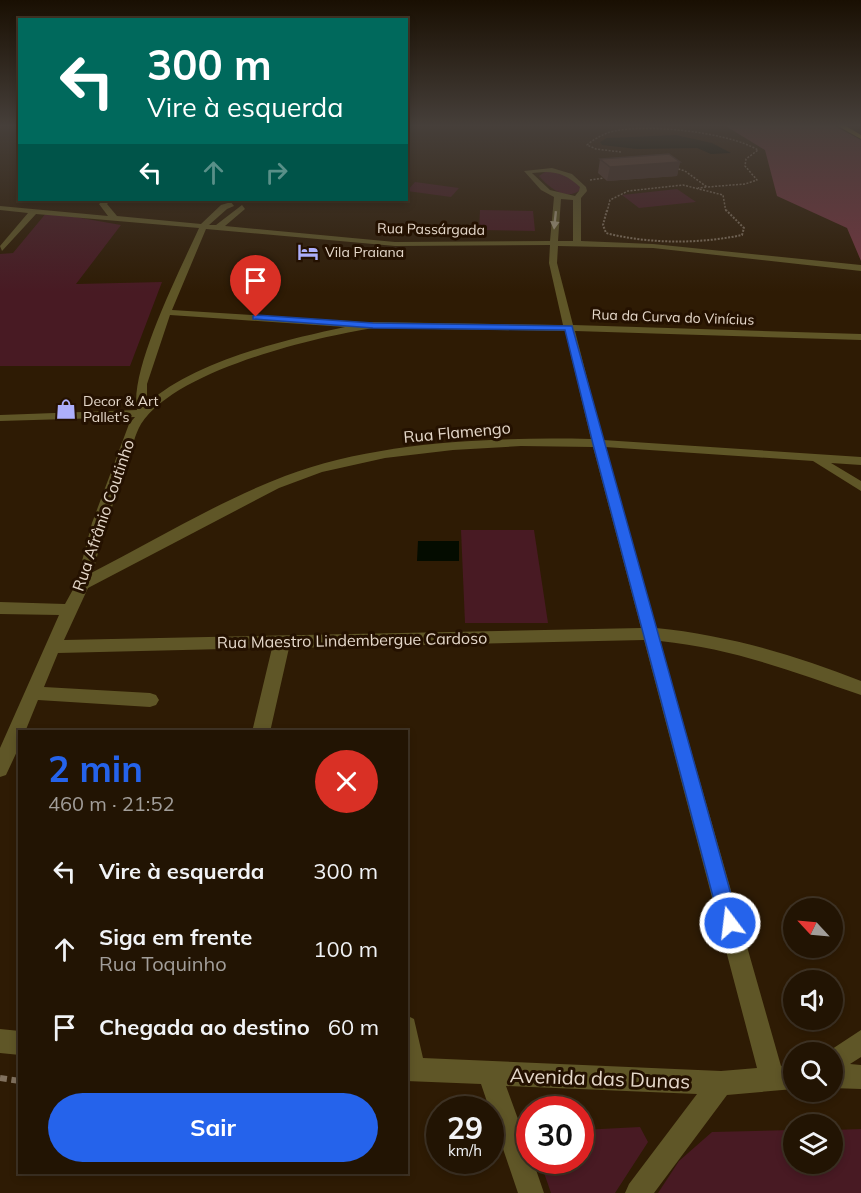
<!DOCTYPE html>
<html lang="pt">
<meta charset="utf-8">
<style>
body{margin:0;font-family:Mulish,sans-serif;background:#2e2112;color:#f1f3f6;height:100vh;display:flex;flex-direction:column;font-size:22px;white-space:nowrap}
*{box-sizing:border-box;margin:0}
p{font-size:20px;color:#a29e9a}
.icon{flex:none;width:33px;height:33px;fill:none;stroke:currentColor;stroke-width:2;stroke-linecap:round;stroke-linejoin:round}
.map{position:relative;flex:1;overflow:hidden}
.sheet{position:absolute;left:18px;top:730px;width:390px;height:444px;display:flex;flex-direction:column;background:#221403;border-radius:0px;box-shadow:0 3px 9px #0003,0 0 0 2px #3f3325}
.sheet>*{flex:none}
.banner{position:absolute;left:18px;top:18px;width:390px;height:183px;border-radius:0px;box-shadow:0 3px 9px #0003,0 0 0 2px #3f3325;background:#00695c;color:#fff;overflow:hidden}
.needle{width:39px;rotate:296deg}
.controls{position:absolute;left:783px;top:898px;display:grid;gap:12px}
.controls a{display:grid;place-items:center;width:60px;height:60px;border-radius:50%;background:#221403;box-shadow:0 3px 9px #0003,0 0 0 2px #3f3325;font-size:30px}
.speed{position:absolute;left:426px;top:1096px;display:flex;gap:12px;font-size:30px;font-weight:700;text-align:center}
.speed>*{display:grid;place-content:center;width:78px;height:78px;border-radius:50%;background:#221403;box-shadow:0 3px 9px #0003,0 0 0 2px #3f3325;line-height:1}
.speed small{font-size:15px;font-weight:400}
.speed .limit{border:9px solid #d22;background:#fff;color:#111}
.pin{position:absolute;display:grid;place-items:center;width:51px;height:51px;color:#fff;margin:-62px -26px;border-radius:50% 50% 50% 0;rotate:-45deg;box-shadow:0 0 6px #0007}
.pin .icon{rotate:45deg}
.me{position:absolute;width:66px;margin:-33px;rotate:345deg;stroke-linejoin:round;filter:drop-shadow(0 0 4px #0008)}
.turn{display:flex;align-items:center;gap:21px;height:126px;padding:0 30px;font-size:27px}
.turn .icon{width:78px;height:78px;stroke-width:2.5}
.turn b{display:block;font-size:42px;line-height:51px}
.lanes{display:flex;align-items:center;height:57px;padding:0 30px;background:#0003;justify-content:center;gap:30px;direction:ltr}
.lanes .off{opacity:.35}
.round{display:grid;place-items:center;flex:none;width:63px;height:63px;border-radius:32px;background:#2e2112}
.overview{display:flex;align-items:center;justify-content:space-between;height:102px;padding:0 30px}
h1{font-size:36px;font-weight:700;line-height:45px;color:#2563eb}
.primary-button{display:flex;gap:12px;margin-top:auto;padding:12px 30px}
.primary-button a{flex:1;height:69px;border-radius:36px;background:#2563eb;color:#fff;font-size:24px;font-weight:700;line-height:69px;text-align:center}
ul{padding:0;list-style:none}
li{display:flex;align-items:center;gap:18px;height:78px;padding:0 30px}
li div{flex:1}
li b{display:block;font-size:22px}
li em{font-style:normal}
.map>svg:first-child{display:block}
.green{fill:#481a23}
.forest{fill:#733540}
.water{fill:#040c00}
.lines{fill:none;stroke-linecap:round;stroke-linejoin:round}
.path-far2{stroke:#81715e;stroke-width:1.5;stroke-dasharray:2 1.5;stroke-linecap:butt}
.path-far1{stroke:#81715e;stroke-width:2;stroke-dasharray:2 1.5;stroke-linecap:butt}
.path{stroke:#81715e;stroke-width:6;stroke-dasharray:7 4.5;stroke-linecap:butt}
.minor{fill:#5f5627;fill-rule:evenodd}
.major{fill:#a08b15;fill-rule:evenodd}
.wall{fill:#563b33}
.shaded-wall{fill:#463029}
.building{fill:#64453b;stroke:#463029;stroke-width:1.5}
.oneway{fill:#a99e81}
.route{fill:#2563eb;stroke:#184099;stroke-width:1.5}
.labels{text-anchor:middle;dominant-baseline:central;stroke-width:6;stroke-linejoin:round;paint-order:stroke}
.far-street-label{font-size:14px;fill:#e5d8ca;stroke:#241100}
.far-poi-label{font-size:14px;fill:#e5d8ca;stroke:#241100;text-anchor:start}
.street-label{font-size:16px;fill:#e5d8ca;stroke:#241100}
.near-street-label{font-size:20px;fill:#e5d8ca;stroke:#241100}
</style>
<div class="map">
<svg width="861" height="1193" viewBox="0 0 861 1193">
<rect width="100%" height="100%" fill="#2e1b04"/>
<g class="green">
<path d="M562 171 583 188C566 203 550 188 539 176L545 172Z"/>
<polygon points="415,182 459,188 451,197 407,191"/>
<polygon points="677,189 696,202 639,208 622,195"/>
<polygon points="480,210 533,211 535,231 479,230"/>
<polygon points="47,212 121,225 76,284 162,282 130,366 0,366 0,254 13,253"/>
<polygon points="461,530 534,530 548,623 465,623"/>
<polygon points="640,1127 648,1142 615,1193 551,1193 542,1167 537,1161 580,1161 581,1130"/>
<polygon points="861,1129 861,1193 658,1193 679,1161 712,1132 793,1130 794,1164 832,1164 833,1130"/>
</g>
<polygon class="forest" points="724,125 833,125 861,140 861,261 847,228 777,196 765,150"/>
<g class="water">
<polygon points="676,135 712,143 731,153 711,154 697,148 637,149 602,145 600,142 607,138"/>
<polygon points="418,541 459,541 459,561 417,561"/>
</g>
<g class="lines">
<g class="path-far2">
<path d="M621 152 596 149 587 145C593 140 600 136 607 133 640 122 729 132 758 150L746 159 745 166 757 180 745 184 707 187"/>
<polyline points="675,168 685,171 707,187 698,188"/>
<polyline points="590,180 604,178"/>
<polyline points="607,212 610,200 628,191 683,185 723,195 726,212"/>
</g>
<path class="path-far1" d="M607 210 603 225 606 233C648 244 700 244 742 235L744 228 726 210"/>
<polyline class="path" points="0,1078 20,1081"/>
<g class="minor">
<path d="M552 168 572 174 586 187 587 191 581 198V241L653 244 861 265V271L653 248 558 246 557 263 573 325 861 334V340L575 331 603 440 861 457V465L831 463 861 481V491L813 461 605 447 656 628C727 635 795 655 861 681V695C791 671 735 649 660 641L781 1066 794 1065V1089L727 1095 654 1193H625L629 1184 697 1094 506 1086 530 1152V1161H533L544 1193H518L481 1084 406 1081V1015L414 1019 423 1058 721 1071 757 1068 644 640 289 648 270 732H252L272 648 58 653 44 687 150 693 156 695 159 700 156 705 150 707 38 700 25 732H20V745L6 775 0 777V748L59 615 0 614V602L65 604 76 584 92 523 129 424 135 417 0 421V415L137 410C129 370 181 268 199 228L36 214 2 251 0 246 28 213 0 210V206L108 216 99 204 104 200H111L107 204 117 216 201 224 221 205 231 202 234 206 227 209 209 225H216L242 205 245 209 225 226 395 242 550 241 554 197 541 190 524 171ZM545 172C560 172 569 177 580 187L579 191 575 196 550 190 532 173ZM561 199 573 200V241H558ZM206 229 395 246 550 245 549 263 563 325 373 322 348 326 351 324 346 321 172 310ZM170 315 345 327C284 340 194 361 147 404V384ZM373 328 565 331 591 439C493 437 377 441 285 476 219 501 156 540 93 572 103 533 115 496 129 459 132 448 135 434 141 424 176 370 312 338 373 328ZM521 446 593 447 641 628 64 640 88 588 279 488 322 472 385 458 453 450Z"/>
<polygon points="0,1029 20,1031 20,1055 0,1053"/>
<polygon points="861,1030 861,1057 850,1064 861,1065 861,1089 832,1088 832,1053 826,1053"/>
</g>
<polygon class="major" points="836,125 844,125 861,135 861,139"/>
</g>
<polygon class="wall" points="600,159 680,162 677,176 607,181 598,173"/>
<polygon class="shaded-wall" points="680,162 677,176 607,181 610,167"/>
<polygon class="building" points="669,154 680,162 610,167 600,159"/>
<defs><path id="oneway-solid" d="M-6-.8H1V-3.2L6.5 0L1 3.2V.8H-6Z" transform="scale(1.5)"/></defs>
<use class="oneway" href="#oneway-solid" transform="translate(555 220) rotate(96)"/>
<linearGradient id="sky" x2="0" y2="1"><stop stop-color="#190f02"/><stop offset="0.43" stop-color="#463f3a"/><stop offset="1" stop-color="#463f3a" stop-opacity="0"/></linearGradient>
<rect width="861" height="292" fill="url(#sky)"/>
<polygon class="route" points="256,315 373,323 572,326 739,923 737,930 730,933 723,930 720,923 593,444 565,330 373,328 253,319 253,316"/>
<defs>
<g id="hotel-bare" transform="scale(1.62)"><path d="M-6-4.5h1.5V1H6V5H4.5V3h-9V5H-6ZM-4 0a1.8 1.8 0 1 1 3.6 0ZM.5 0V-2.5h3Q6-2.5 6 0Z" fill="#adaffb" stroke="#241100" stroke-width="2.5" paint-order="stroke"/></g>
<g id="shop-bare" transform="scale(1.62)"><path d="M-5-2.5h2.3a2.7 3.5 0 0 1 5.4 0H5L5.5 6h-11ZM-1.5-2.5h3a1.5 2.3 0 0 0-3 0Z" fill="#adaffb" stroke="#241100" stroke-width="2.5" paint-order="stroke"/></g>
</defs>
<g fill-rule="evenodd">
<use href="#hotel-bare" x="308" y="252"/>
<use href="#shop-bare" x="66" y="409"/>
</g>
<g class="labels">
<g class="far-street-label">
<text transform="translate(431 229) rotate(1)">Rua Passárgada</text>
<text transform="translate(673 317) rotate(2)">Rua da Curva do Vinícius</text>
</g>
<g class="far-poi-label">
<text x="325" y="252">Vila Praiana</text>
<text x="83" y="401">Decor &amp; Art<tspan x="83" dy="16">Pallet's</tspan></text>
</g>
<g class="street-label">
<text transform="translate(457 432) rotate(-5)">Rua Flamengo</text>
<text transform="translate(103 515) rotate(-71)">Rua Afrânio Coutinho</text>
<text transform="translate(352 640) rotate(-1)">Rua Maestro Lindembergue Cardoso</text>
</g>
<g class="near-street-label">
<text transform="translate(600 1078) rotate(2)">Avenida das Dunas</text>
</g>
</g>
</svg>
<div class="controls">
<a><svg class="needle" viewBox="-14 -14 28 28"><path d="M0-13l5 13h-10z" fill="#e53935"/><path d="M0 13l5-13h-10z" fill="#a29e9a"/></svg></a>
<a><svg class="icon" aria-label="sound" viewBox="0 0 24 24"><path d="M4 9h4l5-4v14l-5-4H4zM17 9q2 3 0 6"/></svg></a>
<a><svg class="icon" aria-label="search" viewBox="0 0 24 24"><circle cx="10" cy="10" r="6"/><path d="M15 15l6 6"/></svg></a>
<a><svg class="icon" aria-label="layers" viewBox="0 0 24 24"><path d="M12 4l9 5-9 5-9-5zM3 14l9 5 9-5"/></svg></a>
</div>
<div class="speed"><div>29<small>km/h</small></div><div class="limit">30</div></div>
<div class="pin" style="left:256px;top:317px;background:#d93025"><svg class="icon" aria-label="arrive" viewBox="0 0 24 24"><path d="M6 21V4h12l-3 4 3 4H6"/></svg></div>
<svg class="me" style="left:730px;top:923px" viewBox="-20 -20 40 40"><circle r="17" fill="#2563eb" stroke="#fff" stroke-width="3"/><path d="M0-11L8 9 0 5-8 9z" fill="#fff"/></svg>
<div class="banner">
<div class="turn"><svg class="icon" aria-label="left" viewBox="0 0 24 24"><path d="M17 20v-9H6M10 6l-5 5 5 5"/></svg><div><b>300 m</b>Vire à esquerda</div></div>
<div class="lanes"><svg class="icon" aria-label="left" viewBox="0 0 24 24"><path d="M17 20v-9H6M10 6l-5 5 5 5"/></svg><svg class="icon off" aria-label="ahead" viewBox="0 0 24 24"><path d="M12 20V5M6 11l6-6 6 6"/></svg><svg class="icon off" aria-label="right" viewBox="0 0 24 24"><path d="M7 20v-9h11M14 6l5 5-5 5"/></svg></div>
</div>
<section class="sheet">
<div class="overview"><div><h1>2 min</h1><p>460 m · 21:52</p></div><a class="round" style="background:#d93025;color:#fff"><svg class="icon" aria-label="close" viewBox="0 0 24 24"><path d="M6 6l12 12M18 6L6 18"/></svg></a></div>
<ul>
<li><svg class="icon" aria-label="left" viewBox="0 0 24 24"><path d="M17 20v-9H6M10 6l-5 5 5 5"/></svg><div><b>Vire à esquerda</b></div><em>300 m</em></li>
<li><svg class="icon" aria-label="ahead" viewBox="0 0 24 24"><path d="M12 20V5M6 11l6-6 6 6"/></svg><div><b>Siga em frente</b><p>Rua Toquinho</p></div><em>100 m</em></li>
<li><svg class="icon" aria-label="arrive" viewBox="0 0 24 24"><path d="M6 21V4h12l-3 4 3 4H6"/></svg><div><b>Chegada ao destino</b></div><em>60 m</em></li>
</ul>
<div class="primary-button"><a>Sair</a></div>
</section>
</div>
